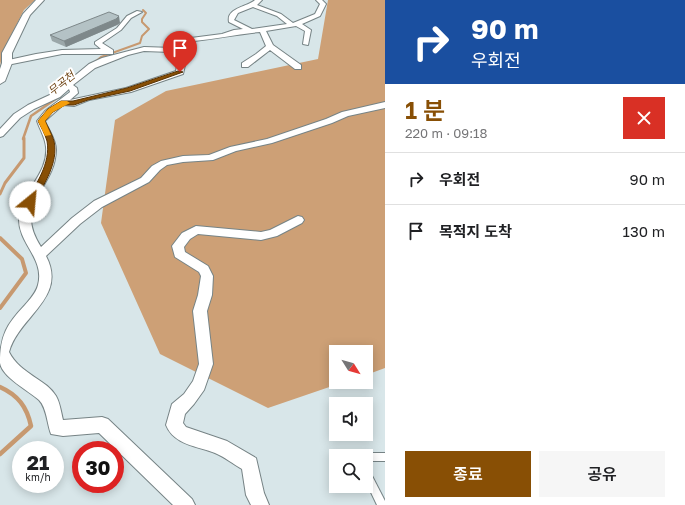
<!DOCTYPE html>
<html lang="ko">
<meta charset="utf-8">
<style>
body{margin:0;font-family:"Golos Text","Noto Sans KR",sans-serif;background:#f6f6f6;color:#202124;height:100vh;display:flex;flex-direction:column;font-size:15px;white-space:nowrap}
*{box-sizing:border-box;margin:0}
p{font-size:13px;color:#757577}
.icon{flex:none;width:22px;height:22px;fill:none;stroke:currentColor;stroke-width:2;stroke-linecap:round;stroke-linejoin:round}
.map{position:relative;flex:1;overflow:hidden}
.drawer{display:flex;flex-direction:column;background:#fff;width:300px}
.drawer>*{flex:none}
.guide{background:#1a4fa0;color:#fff;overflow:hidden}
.needle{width:26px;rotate:127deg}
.fabs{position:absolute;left:329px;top:345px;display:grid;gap:8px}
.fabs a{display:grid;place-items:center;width:44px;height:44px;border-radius:0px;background:#fff;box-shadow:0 2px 10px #0003;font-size:20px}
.speed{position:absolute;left:12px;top:441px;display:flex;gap:8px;font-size:20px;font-weight:700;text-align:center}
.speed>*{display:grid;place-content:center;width:52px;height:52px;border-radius:50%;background:#fff;box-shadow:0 2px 10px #0003;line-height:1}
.speed small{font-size:10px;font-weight:400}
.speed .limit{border:6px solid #d22;background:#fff;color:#111}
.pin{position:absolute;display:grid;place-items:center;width:34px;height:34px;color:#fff;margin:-41px -17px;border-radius:50% 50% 50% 0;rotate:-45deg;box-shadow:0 0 4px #0007}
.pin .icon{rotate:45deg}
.me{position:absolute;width:44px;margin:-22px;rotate:28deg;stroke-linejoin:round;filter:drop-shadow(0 0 3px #0008)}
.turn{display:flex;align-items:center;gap:14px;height:84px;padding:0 20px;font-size:18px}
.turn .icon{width:52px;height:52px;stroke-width:2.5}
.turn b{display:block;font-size:28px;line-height:34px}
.round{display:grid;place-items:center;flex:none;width:42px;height:42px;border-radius:0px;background:#f6f6f6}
.head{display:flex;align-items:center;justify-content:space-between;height:68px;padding:0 20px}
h1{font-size:24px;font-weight:600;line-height:30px;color:#884f05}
.cta{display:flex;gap:8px;margin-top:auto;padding:8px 20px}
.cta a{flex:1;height:46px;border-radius:0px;background:#884f05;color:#fff;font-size:16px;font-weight:600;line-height:46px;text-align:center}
.cta a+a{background:#f6f6f6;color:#202124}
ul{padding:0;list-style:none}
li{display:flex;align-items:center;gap:12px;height:52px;padding:0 20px;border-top:1px solid #e0e0e0}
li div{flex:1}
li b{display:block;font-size:15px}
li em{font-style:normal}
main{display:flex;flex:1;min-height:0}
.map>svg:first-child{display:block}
.forest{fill:#cda076}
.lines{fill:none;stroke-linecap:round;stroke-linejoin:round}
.stream-far4{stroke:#c79970;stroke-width:2}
.stream-far3{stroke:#c79970;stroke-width:2.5}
.stream-far2{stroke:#c79970;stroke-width:3}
.stream-far1{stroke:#c79970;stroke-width:4}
.stream{stroke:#c79970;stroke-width:4.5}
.service-casing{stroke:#768385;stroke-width:2}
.minor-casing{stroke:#768385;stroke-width:2}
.tertiary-casing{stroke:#768385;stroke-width:2}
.service{fill:#fff;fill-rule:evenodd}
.minor{fill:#fff;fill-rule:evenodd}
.tertiary{fill:#fff;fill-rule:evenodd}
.wall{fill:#9ba7a9}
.shaded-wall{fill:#7e888a}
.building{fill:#b4c2c5;stroke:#7e888a}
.route{fill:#884f05;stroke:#583303}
.slow{fill:#f59e0b}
.labels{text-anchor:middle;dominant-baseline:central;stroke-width:4;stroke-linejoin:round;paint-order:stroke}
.far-water-label{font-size:11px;font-style:italic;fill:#6b3f0d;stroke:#fff}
</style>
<main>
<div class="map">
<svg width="385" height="505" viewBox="0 0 385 505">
<rect width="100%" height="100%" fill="#d8e6e9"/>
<g class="forest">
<polygon points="0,0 35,0 24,10 3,51 0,66"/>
<polygon points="328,0 385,0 385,368 366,375 366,352 336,352 336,382 344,382 268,408 160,354 101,223 115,120 166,91 318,59"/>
</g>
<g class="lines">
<polyline class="stream-far4" points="95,62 101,57 140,43 142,36 149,29 142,22 142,19 146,13 143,10"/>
<g class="stream-far3">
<polyline points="94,65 96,61"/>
<polyline points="23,139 31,116 60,96"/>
</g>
<polyline class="stream-far2" points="0,194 5,183 24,158 24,138"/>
<polyline class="stream-far1" points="0,238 22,259 26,273 0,308"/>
<path class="stream" d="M0 387C18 395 27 407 31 426L0 454"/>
<g class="service-casing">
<g id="service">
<polygon points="372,453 385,453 385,461 373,461 366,465 366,456"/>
<polygon points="366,469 369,470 385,501 385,505 377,505 366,482"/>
</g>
</g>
<g class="minor-casing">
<g id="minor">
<path d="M255 0H262L257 5 281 14 293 23 315 14 320 4 316 0H322L326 4 320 16 302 24 311 30 308 45 303 44 305 31 296 26 266 31 273 45 301 65V69H295L270 50 248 67H242V63L256 54 266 46 260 32C237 34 216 39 194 41 187 43 184 49 177 51L185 65 183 74 131 92 89 100 74 106 63 105 45 121C49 131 56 139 56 150 55 190 12 202 41 247L72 218 94 201 141 178 152 166 161 161 183 156 209 155 230 147 267 139 326 119 342 112 385 102V108L348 116 332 123 272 143 236 151 213 160 183 162 167 165 160 170 149 182 102 207 80 224 46 256C68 298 19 316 9 352 20 374 46 379 56 396 60 403 61 412 63 420L102 417 108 419 192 499 195 505H173L99 433 63 436 51 434C47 424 47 408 39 400 29 391 2 377 0 363 0 335 7 324 25 305 30 299 36 293 38 285 45 259 19 244 19 220 20 192 49 174 46 147 45 137 40 130 37 121L45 111 70 92 69 89 60 97 34 109 20 118 3 136 0 137V129L14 114 28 105 54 93 89 64 102 58 144 47 173 48 177 46 185 40 191 38 222 34 234 30 243 29 229 22C226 8 247 7 255 0ZM253 7 277 16 287 24 252 29 234 20 238 13ZM144 51 171 52 177 65 176 71 126 88 70 100 78 93 77 88 73 85 95 68 128 55Z"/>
<polygon points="137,11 142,12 131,18 121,30 102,43 113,50 113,54 62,54 7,65 3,63 4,61 36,54 62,50 101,49 95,44 95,42 117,28 127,16"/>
<path d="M298 216 302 217 304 220 302 223 277 236 261 240 198 234 190 239 184 247 185 252 208 266 213 276 212 295 207 311 213 364 204 390 194 404 185 414 183 423 186 427 227 441 256 458 264 493 269 505H251L246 495 242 469C233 464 225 457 215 453 197 446 174 445 166 425L172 404 184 394 193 381 199 364 193 311 198 295 201 276 199 272 175 257 172 246 182 233 196 226 261 232 270 230Z"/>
</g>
</g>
<g class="tertiary-casing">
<polygon id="tertiary" points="36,0 44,0 30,15 12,53 12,63 5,81 0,84 0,69 2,63 2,53 23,14"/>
</g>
<use href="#service" class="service"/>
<use href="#minor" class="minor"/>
<use href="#tertiary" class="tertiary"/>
</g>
<polygon class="wall" points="120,23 117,25 66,47 52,41 50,35"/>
<g class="shaded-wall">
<polygon points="119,16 120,23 117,25 66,47 64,41"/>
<polygon points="23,190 25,195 22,203 20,198"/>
<polygon points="45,202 47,207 34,211 32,206"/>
</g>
<g class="building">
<polygon points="109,12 119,16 116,19 64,41 50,35"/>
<polygon points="39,189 45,202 32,206"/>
<polygon points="23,190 21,195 20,198 17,192"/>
</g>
<path class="route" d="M178 71 183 72 130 91 88 100 74 105H65L53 112 45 121C48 127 52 134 54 141 59 163 43 186 33 204H27L26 202C36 184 51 163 47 141 45 134 41 127 38 121L48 109 61 101H73L127 88Z"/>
<polygon class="slow" points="61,101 67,101 70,103 53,112 45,121 51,135 45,136 38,121 48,109"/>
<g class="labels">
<g class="far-water-label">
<text transform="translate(61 83) rotate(-39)">무곡천</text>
</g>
</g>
</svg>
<div class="fabs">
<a><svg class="needle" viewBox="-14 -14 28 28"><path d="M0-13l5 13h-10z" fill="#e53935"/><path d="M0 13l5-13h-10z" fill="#757577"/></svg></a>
<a><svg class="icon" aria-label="sound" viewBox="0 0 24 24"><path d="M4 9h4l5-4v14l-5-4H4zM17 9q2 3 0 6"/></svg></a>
<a><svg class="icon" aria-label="search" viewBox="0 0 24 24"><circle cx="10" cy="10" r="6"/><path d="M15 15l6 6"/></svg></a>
</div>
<div class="speed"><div>21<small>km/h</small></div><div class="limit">30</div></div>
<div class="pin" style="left:180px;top:72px;background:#d93025"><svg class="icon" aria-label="arrive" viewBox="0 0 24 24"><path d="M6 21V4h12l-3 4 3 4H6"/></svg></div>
<svg class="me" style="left:30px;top:202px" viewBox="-20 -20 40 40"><circle r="19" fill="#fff"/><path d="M0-13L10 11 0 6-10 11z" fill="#884f05"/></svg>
</div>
<section class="drawer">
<div class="guide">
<div class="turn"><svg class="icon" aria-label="right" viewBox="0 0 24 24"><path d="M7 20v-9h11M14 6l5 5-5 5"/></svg><div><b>90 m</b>우회전</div></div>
</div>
<div class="head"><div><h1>1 분</h1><p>220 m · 09:18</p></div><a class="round" style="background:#d93025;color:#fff"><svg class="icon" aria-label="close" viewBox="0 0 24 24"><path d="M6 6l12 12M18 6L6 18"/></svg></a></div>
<ul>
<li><svg class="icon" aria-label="right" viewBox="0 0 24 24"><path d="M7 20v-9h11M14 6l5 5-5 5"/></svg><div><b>우회전</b></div><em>90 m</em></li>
<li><svg class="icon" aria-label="arrive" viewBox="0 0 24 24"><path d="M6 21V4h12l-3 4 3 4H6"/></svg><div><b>목적지 도착</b></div><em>130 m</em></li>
</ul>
<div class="cta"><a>종료</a><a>공유</a></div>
</section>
</main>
